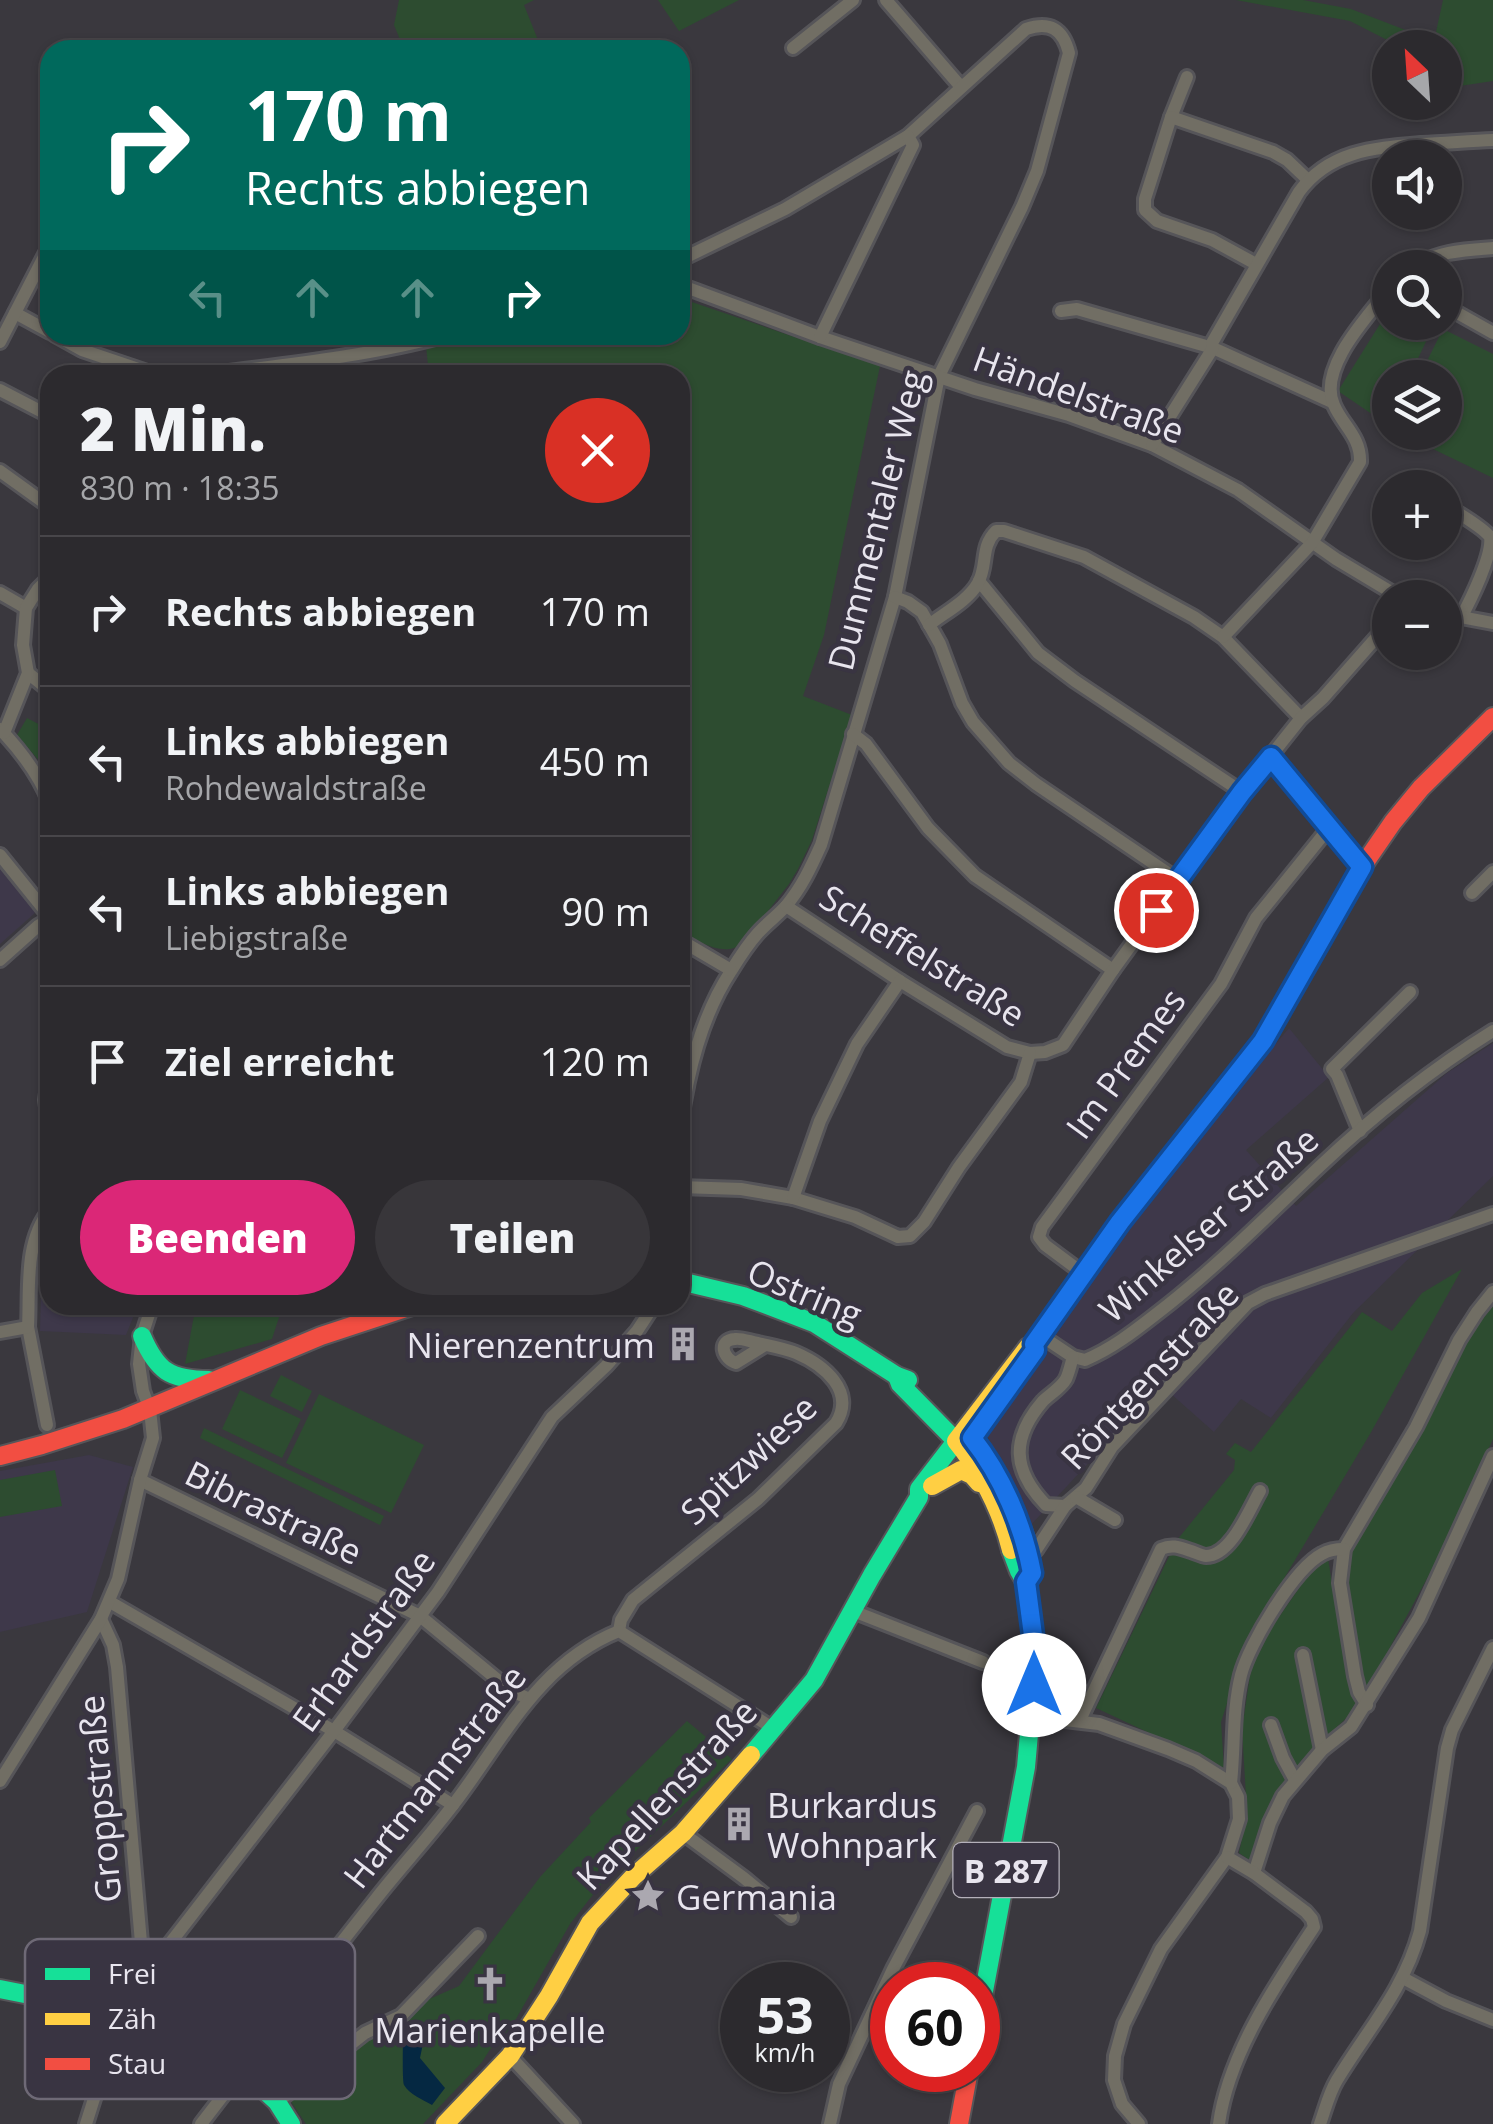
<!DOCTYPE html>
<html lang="de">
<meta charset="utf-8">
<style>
body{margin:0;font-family:"Open Sans",sans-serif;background:#38363a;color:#f1f3f6;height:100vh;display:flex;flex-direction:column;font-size:38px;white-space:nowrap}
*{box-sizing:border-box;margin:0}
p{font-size:32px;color:#a6a7aa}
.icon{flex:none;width:55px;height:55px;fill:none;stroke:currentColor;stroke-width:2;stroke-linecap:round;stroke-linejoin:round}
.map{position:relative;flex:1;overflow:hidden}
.side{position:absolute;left:40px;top:365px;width:650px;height:950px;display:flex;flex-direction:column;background:#2c2a2e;border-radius:30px;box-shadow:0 2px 8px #0004,0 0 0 2px #48464a}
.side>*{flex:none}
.top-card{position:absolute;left:40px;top:40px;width:650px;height:305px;border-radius:30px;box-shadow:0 2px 8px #0004,0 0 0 2px #48464a;background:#00695c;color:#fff;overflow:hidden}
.needle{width:65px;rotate:335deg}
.tools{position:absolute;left:1372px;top:30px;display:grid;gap:20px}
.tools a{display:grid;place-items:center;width:90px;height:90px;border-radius:50%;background:#2c2a2e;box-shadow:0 2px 8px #0004,0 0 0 2px #48464a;font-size:50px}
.speed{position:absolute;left:720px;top:1962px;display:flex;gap:20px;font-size:50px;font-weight:700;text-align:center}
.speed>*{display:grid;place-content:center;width:130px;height:130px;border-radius:50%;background:#2c2a2e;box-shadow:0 2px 8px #0004,0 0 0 2px #48464a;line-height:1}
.speed small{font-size:25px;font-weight:400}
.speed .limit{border:15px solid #d22;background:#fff;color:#111}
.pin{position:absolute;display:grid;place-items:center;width:85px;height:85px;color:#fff;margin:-42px;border:5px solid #fff;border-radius:50%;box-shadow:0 2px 10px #0007}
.me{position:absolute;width:110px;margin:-55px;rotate:0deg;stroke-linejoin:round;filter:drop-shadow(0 0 8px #0008)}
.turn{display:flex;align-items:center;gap:35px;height:210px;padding:0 40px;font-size:45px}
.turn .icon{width:130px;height:130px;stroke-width:2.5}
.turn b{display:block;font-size:70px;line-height:85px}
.lanes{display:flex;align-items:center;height:95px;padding:0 40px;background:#0003;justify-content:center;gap:50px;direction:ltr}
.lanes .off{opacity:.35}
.round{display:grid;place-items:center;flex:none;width:105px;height:105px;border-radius:52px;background:#38363a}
.headline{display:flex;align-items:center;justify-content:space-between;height:170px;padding:0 40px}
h1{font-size:60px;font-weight:800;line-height:75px}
.button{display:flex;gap:20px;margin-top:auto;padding:20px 40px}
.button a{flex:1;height:115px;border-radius:60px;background:#db2777;color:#fff;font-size:40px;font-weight:800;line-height:115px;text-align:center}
.button a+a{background:#38363a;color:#f1f3f6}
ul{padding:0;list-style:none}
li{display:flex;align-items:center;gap:30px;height:150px;padding:0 40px;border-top:2px solid #48464a}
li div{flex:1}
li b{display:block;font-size:38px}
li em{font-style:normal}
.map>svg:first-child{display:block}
.built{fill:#3e384a}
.green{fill:#2d4c30}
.water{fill:#052842}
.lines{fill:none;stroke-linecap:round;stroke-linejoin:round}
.street-casing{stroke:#565559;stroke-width:18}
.fast-casing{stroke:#565559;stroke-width:22}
.slow-casing{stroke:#565559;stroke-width:22}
.jam-casing{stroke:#565559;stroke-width:22}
.street{stroke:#716e64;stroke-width:12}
.fast{stroke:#16e098;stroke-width:18}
.slow{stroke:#ffcf43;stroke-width:18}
.jam{stroke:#f24e42;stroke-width:18}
.route-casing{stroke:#114b97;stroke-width:25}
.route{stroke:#1a73e8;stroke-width:18}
.labels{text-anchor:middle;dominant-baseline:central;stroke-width:9;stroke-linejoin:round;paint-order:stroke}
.shield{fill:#393442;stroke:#b4b0ba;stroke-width:2.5}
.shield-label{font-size:32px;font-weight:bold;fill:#e8e5ee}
.street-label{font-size:35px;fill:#e8e5ee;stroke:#393442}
.poi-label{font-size:35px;fill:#e8e5ee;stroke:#393442;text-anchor:start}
.key{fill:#393442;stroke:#6e6976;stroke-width:2.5}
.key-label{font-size:28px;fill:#e8e5ee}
</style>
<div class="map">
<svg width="1493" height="2124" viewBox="0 0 1493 2124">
<rect width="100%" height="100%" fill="#3a383e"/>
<g class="built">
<polygon points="0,866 36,912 0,944"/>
<polygon points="1289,1028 1329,1077 1246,1150 1296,1206 1447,1073 1493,1043 1493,1176 1353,1313 1271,1418 1241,1399 1214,1432 1161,1385 1028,1528 1015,1494 984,1429 1092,1271 1138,1209"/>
<polygon points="43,1228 50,1228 50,1305 138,1305 126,1335 40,1331"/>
<polygon points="89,1455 133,1467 87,1612 0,1632 0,1471"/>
</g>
<g class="green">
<polygon points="399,0 534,0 524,5 542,50 423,50 421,46 401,42 394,25"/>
<polygon points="658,0 739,0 679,31"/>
<polygon points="1236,0 1303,0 1351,9 1434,41 1443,0 1493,0 1493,81 1453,87 1445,86 1445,48 1392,47 1393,43 1350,21"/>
<path d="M680 298 880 366 824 635 803 696 852 715 812 840 798 869 789 884 743 943C724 959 698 941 680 930V375H429L426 346 463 335H680Z"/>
<polygon points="1390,308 1390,322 1435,323 1409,377 1390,378 1390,418 1385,423 1338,391"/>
<polygon points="1443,329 1493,354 1493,478 1400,433 1445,432 1445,378 1419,377"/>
<polygon points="27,718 50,730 50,767 47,770 17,735"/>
<polygon points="1462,1269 1370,1434 1248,1639 1221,1722 1224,1768 1096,1708 1177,1540 1234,1470 1235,1460 1226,1454 1235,1443 1251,1452 1362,1312 1392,1331 1422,1293"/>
<polygon points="196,1305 283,1305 272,1339 185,1364"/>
<polygon points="1493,1306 1493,1439 1438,1558 1367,1690 1362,1686 1344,1581 1351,1552 1368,1526 1465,1341"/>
<polygon points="281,1375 312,1391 302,1412 270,1396"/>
<polygon points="240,1390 301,1419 282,1458 222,1429"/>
<polygon points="319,1394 424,1445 391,1513 286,1463"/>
<polygon points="204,1428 384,1516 380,1525 200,1438"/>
<polygon points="55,1470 62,1506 0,1517 0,1480"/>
<polygon points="1328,1558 1335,1604 1358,1707 1302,1760 1270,1802 1251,1861 1239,1853 1247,1813 1242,1729 1251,1669 1272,1627 1311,1571"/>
<polygon points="687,1721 732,1759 602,1883 570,1924 508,2033 500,2034 482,2062 423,2124 306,2124 290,2100 409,2008 459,1986 540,1877 591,1822 589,1818"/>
</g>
<path class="water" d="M427 2024 420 2058 445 2088 432 2105C423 2100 409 2094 404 2085 402 2080 403 2043 403 2034L413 2026Z"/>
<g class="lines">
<g class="street-casing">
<g id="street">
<polyline points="886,0 961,87"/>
<polyline points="793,48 853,0"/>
<polyline points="1171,117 1187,77"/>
<path d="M680 260 785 209 908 136 1026 29C1050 21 1063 29 1069 53L1037 171 1022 207 939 376 895 597 821 845C811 867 802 887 786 906 778 915 767 923 758 933 748 944 739 958 731 971 701 1017 688 1072 680 1126"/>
<polyline points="1256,264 1212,240 1157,221 1145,210 1145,199 1171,117 1273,152 1287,160 1308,180"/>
<path d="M1413 268C1436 251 1466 250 1493 248"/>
<polyline points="680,285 820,337 975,389 1069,415 1152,445 1238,490 1336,559 1401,598"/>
<polyline points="1445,306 1493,333"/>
<polyline points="1061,311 1077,309 1213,348 1332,402"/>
<polyline points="15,313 50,332"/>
<polyline points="55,335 82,350 156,375"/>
<polyline points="820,337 913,145 908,136"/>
<polyline points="0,342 50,245"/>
<path d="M204 375C283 365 370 356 446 335"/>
<polyline points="0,390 50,416"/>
<path d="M1152 445 1213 348 1212 343 1299 192C1329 151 1373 148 1421 144 1445 143 1469 141 1493 140"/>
<polyline points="0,471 50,507"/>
<path d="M1445 505C1456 512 1483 527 1490 537 1493 555 1470 601 1461 618"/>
<polyline points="979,581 1038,653 1075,681 1242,792"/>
<polyline points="0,593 26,608"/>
<polyline points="895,597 908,602 922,612 940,644 962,703 973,722 1009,763 1036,784 1178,880"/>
<polyline points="1445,614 1493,623"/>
<path d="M929 625C944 613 968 601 978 583 988 565 980 547 996 531H1004L1084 557 1194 617 1223 637 1301 718"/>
<path d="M1223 637 1312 543 1360 462C1361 437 1343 426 1334 405 1317 368 1369 315 1390 288"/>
<polyline points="28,673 50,691"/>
<path d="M0 729C21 751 39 774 50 803"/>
<polyline points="4,733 28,673 23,645 26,608 38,589 50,577"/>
<polyline points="853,734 866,744 928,828 975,876 1113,970"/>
<polyline points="1271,757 1362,867"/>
<polyline points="0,855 50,917"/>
<polyline points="1472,893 1493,872"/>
<polyline points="786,906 900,981 1007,1047 1030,1053 1045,1052 1063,1045 1113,970 1242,792 1301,718 1323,698 1390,622"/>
<polyline points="680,940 731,970"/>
<polyline points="0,960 38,926 50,919"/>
<polyline points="50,1071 46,1100 50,1128"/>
<polyline points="1360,1131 1337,1075 1332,1069 1410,992"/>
<polyline points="680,1187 741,1189 793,1198 855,1217 898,1237 910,1236 924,1222 959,1167 1021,1082 1030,1053"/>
<polyline points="793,1198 820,1121 857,1044 900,981"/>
<polyline points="1084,1274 1045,1245 1039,1237 1042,1227 1221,984 1256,918 1328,829"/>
<polyline points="28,1327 47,1425"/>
<path d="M0 1332 28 1327C30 1289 24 1241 50 1210"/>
<path d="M1040 1335 1073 1357 1085 1360C1111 1349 1132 1333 1155 1315 1214 1270 1265 1218 1319 1167 1373 1116 1430 1070 1493 1031"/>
<path d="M1073 1357C1071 1363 1069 1373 1066 1379 1061 1388 1050 1394 1043 1401 1011 1438 1012 1470 1046 1505L1065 1506 1086 1488 1112 1447 1248 1303 1265 1294 1493 1214"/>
<polyline points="140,1480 420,1616 510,1690 529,1699"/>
<polyline points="1076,1497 1115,1520"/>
<polyline points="1028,1554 1036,1550 1065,1506"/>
<polyline points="110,1602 334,1731 453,1805"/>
<polyline points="853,1611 983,1662"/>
<polyline points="101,1619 113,1645 117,1667 144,1977"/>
<path d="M619 1631 621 1620 633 1600 758 1499 836 1423C856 1391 824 1365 796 1353 784 1348 771 1346 758 1343 751 1342 742 1338 735 1339 717 1340 723 1359 736 1363L765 1345"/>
<polyline points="1303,1655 1322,1750"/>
<polyline points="1367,1705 1359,1692 1355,1676 1340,1583 1344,1549 1416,1427 1459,1340 1477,1312 1493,1292"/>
<polyline points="1031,1716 1099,1724 1168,1749 1196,1761 1231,1783 1238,1797 1239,1819 1227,1857 1161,1949 1124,2024 1115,2056 1114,2080 1122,2104 1139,2124"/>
<path d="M1080 1720 1161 1549C1172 1544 1179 1547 1191 1551 1194 1552 1203 1556 1206 1556 1231 1556 1249 1510 1260 1491"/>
<polyline points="1271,1725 1283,1758 1295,1780"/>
<polyline points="0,1781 101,1619 118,1579 140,1480 153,1438 150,1410 143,1391 139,1364 142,1336 152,1305"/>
<path d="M1231 1783C1235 1746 1232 1711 1241 1675 1249 1644 1294 1569 1322 1554 1329 1550 1337 1549 1344 1549"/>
<polyline points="683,1833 744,1878 791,1917"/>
<polyline points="1254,1873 1270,1823 1283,1796 1322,1750 1351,1727 1419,1618 1493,1456"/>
<polyline points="1403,1978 1446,2001 1493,2020"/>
<polyline points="510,2056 573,2124"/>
<polyline points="277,2102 365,2033 401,2016 478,1936"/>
<polyline points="86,2124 115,2032 144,1977 334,1731 438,1592 552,1417 606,1366 637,1331 654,1305"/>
<path d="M201 2124C259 2049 316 1974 375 1900 400 1868 428 1838 453 1805 504 1739 537 1664 619 1631L774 1729"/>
<polyline points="830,2124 839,2084 893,1969 977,1811"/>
<path d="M1219 2124C1228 2055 1276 1984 1314 1927L1312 1919 1306 1912 1254 1873 1227 1857"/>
<path d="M1320 2124C1325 2110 1329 2093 1337 2080 1368 2029 1404 1990 1420 1931L1447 1748 1452 1730 1493 1648"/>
</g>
</g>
<g class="fast-casing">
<g id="fast">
<polyline points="680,1281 743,1296 814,1323 897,1376 908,1380"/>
<path d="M142 1336C157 1371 170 1380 209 1380"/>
<polyline points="751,1755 814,1680 872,1575 919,1497 919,1489 956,1441 900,1384 897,1376"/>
<polyline points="0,1989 151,2019 199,2034 219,2048 277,2102 291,2124"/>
<polyline points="978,2023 1026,1767 1036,1657 1026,1583 1019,1571 1011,1550"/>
</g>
</g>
<g class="slow-casing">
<g id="slow">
<polyline points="932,1486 961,1470 972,1475 979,1483"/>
<path d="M1011 1550C1001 1510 982 1473 956 1441L1028 1347 1034 1344 1120 1221 1170 1158"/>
<polyline points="445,2124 510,2056 549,1996 590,1923 633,1877 683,1833 751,1755"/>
</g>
</g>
<g class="jam-casing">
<g id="jam">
<polyline points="1170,1158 1263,1041 1362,867 1393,822 1421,788 1493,717"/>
<polyline points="0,1456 42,1445 123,1419 321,1336 415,1305"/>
<path d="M1004 1491C1015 1514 1039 1557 1027 1581"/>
<polyline points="959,2124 969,2070"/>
</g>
</g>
<use href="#street" class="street"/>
<use href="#fast" class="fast"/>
<use href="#slow" class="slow"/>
<use href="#jam" class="jam"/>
</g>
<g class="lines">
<g class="route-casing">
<path id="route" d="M1034 1685 1036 1658 1026 1582 1032 1573C1023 1525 1002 1476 972 1438L1035 1350 1034 1344 1120 1222 1263 1041 1362 867 1271 757 1242 792 1156 910"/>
</g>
<use href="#route" class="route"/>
</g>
<defs>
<g id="building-bare" transform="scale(2.7)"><path d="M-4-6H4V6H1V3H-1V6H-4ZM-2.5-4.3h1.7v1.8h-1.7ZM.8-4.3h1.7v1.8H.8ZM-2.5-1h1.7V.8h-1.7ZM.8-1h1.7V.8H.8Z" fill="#aba8b0" stroke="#393442" stroke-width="2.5" paint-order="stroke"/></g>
<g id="sight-bare" transform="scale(2.7)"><path d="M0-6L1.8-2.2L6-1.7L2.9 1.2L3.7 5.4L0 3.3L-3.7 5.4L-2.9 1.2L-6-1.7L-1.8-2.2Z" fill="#aba8b0" stroke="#393442" stroke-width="2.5" paint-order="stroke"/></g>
<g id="church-bare" transform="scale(2.7)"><path d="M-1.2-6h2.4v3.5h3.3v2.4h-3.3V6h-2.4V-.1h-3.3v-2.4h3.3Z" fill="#aba8b0" stroke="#393442" stroke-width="2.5" paint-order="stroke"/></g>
</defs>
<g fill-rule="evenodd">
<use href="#building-bare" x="683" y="1344"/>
<use href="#building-bare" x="739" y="1824"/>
<use href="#sight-bare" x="648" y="1896"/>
<use href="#church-bare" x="490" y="1984"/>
</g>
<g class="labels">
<rect class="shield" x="953.5" y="1843" width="105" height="54" rx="8"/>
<g class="shield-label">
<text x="1006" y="1870">B 287</text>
</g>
<g class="street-label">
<text transform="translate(1079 394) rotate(20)">Händelstraße</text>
<text transform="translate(876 520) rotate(-76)">Dummentaler Weg</text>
<text transform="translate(923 955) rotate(32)">Scheffelstraße</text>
<text transform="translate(1125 1063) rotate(-54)">Im Premes</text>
<text transform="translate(1208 1224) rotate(-41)">Winkelser Straße</text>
<text transform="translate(805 1292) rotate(23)">Ostring</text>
<text transform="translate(1149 1375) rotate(-47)">Röntgenstraße</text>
<text transform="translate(748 1459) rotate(-43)">Spitzwiese</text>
<text transform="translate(274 1512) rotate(26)">Bibrastraße</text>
<text transform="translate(363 1640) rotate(-54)">Erhardstraße</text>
<text transform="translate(434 1776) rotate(-52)">Hartmannstraße</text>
<text transform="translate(666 1794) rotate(-47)">Kapellenstraße</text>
<text transform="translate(99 1799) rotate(-95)">Groppstraße</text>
</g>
<g class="poi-label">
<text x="655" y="1344" text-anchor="end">Nierenzentrum</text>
<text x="767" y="1804">Burkardus<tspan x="767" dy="40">Wohnpark</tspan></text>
<text x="676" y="1896">Germania</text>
<text x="490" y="2029" text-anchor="middle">Marienkapelle</text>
</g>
</g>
<rect x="25" y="1939" width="330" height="160" rx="15" class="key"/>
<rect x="45" y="1968" width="45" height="12" fill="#16e098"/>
<rect x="45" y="2013" width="45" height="12" fill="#ffcf43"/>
<rect x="45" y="2058" width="45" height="12" fill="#f24e42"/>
<g class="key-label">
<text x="108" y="1984">Frei</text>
<text x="108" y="2029">Zäh</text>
<text x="108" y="2074">Stau</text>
</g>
</svg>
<div class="tools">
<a><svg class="needle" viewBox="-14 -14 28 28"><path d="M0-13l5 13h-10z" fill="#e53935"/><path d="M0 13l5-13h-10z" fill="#a6a7aa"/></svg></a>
<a><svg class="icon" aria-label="sound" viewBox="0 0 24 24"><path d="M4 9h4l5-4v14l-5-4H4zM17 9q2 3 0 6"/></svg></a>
<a><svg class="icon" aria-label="search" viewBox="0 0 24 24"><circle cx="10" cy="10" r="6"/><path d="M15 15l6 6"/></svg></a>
<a><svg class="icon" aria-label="layers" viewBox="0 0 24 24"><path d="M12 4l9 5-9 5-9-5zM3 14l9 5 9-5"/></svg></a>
<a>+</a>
<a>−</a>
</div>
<div class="speed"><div>53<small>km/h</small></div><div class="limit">60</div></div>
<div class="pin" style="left:1156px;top:910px;background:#d93025"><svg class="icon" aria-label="arrive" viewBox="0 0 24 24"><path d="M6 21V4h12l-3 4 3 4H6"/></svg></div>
<svg class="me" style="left:1034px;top:1685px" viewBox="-20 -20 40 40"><circle r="19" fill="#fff"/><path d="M0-13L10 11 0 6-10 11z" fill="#1a73e8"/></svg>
<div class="top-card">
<div class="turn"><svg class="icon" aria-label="right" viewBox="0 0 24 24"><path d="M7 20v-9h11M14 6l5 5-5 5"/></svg><div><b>170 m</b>Rechts abbiegen</div></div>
<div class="lanes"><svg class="icon off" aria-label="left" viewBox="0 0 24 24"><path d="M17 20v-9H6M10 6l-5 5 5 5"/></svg><svg class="icon off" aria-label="ahead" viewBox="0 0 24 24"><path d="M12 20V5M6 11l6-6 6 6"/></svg><svg class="icon off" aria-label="ahead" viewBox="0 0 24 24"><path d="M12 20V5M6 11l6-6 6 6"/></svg><svg class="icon" aria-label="right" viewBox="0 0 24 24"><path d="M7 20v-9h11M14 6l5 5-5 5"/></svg></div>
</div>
<section class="side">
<div class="headline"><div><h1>2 Min.</h1><p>830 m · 18:35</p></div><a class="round" style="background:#d93025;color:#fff"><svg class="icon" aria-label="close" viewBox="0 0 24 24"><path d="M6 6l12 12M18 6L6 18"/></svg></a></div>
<ul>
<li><svg class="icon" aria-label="right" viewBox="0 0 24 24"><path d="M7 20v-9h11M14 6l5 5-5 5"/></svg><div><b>Rechts abbiegen</b></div><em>170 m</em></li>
<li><svg class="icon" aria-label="left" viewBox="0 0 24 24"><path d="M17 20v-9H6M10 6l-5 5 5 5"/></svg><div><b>Links abbiegen</b><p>Rohdewaldstraße</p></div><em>450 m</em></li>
<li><svg class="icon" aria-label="left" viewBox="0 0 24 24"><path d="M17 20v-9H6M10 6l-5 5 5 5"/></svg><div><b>Links abbiegen</b><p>Liebigstraße</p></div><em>90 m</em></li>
<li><svg class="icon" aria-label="arrive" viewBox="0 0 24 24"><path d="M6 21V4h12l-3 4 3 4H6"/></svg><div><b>Ziel erreicht</b></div><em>120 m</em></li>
</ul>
<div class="button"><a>Beenden</a><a>Teilen</a></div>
</section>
</div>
